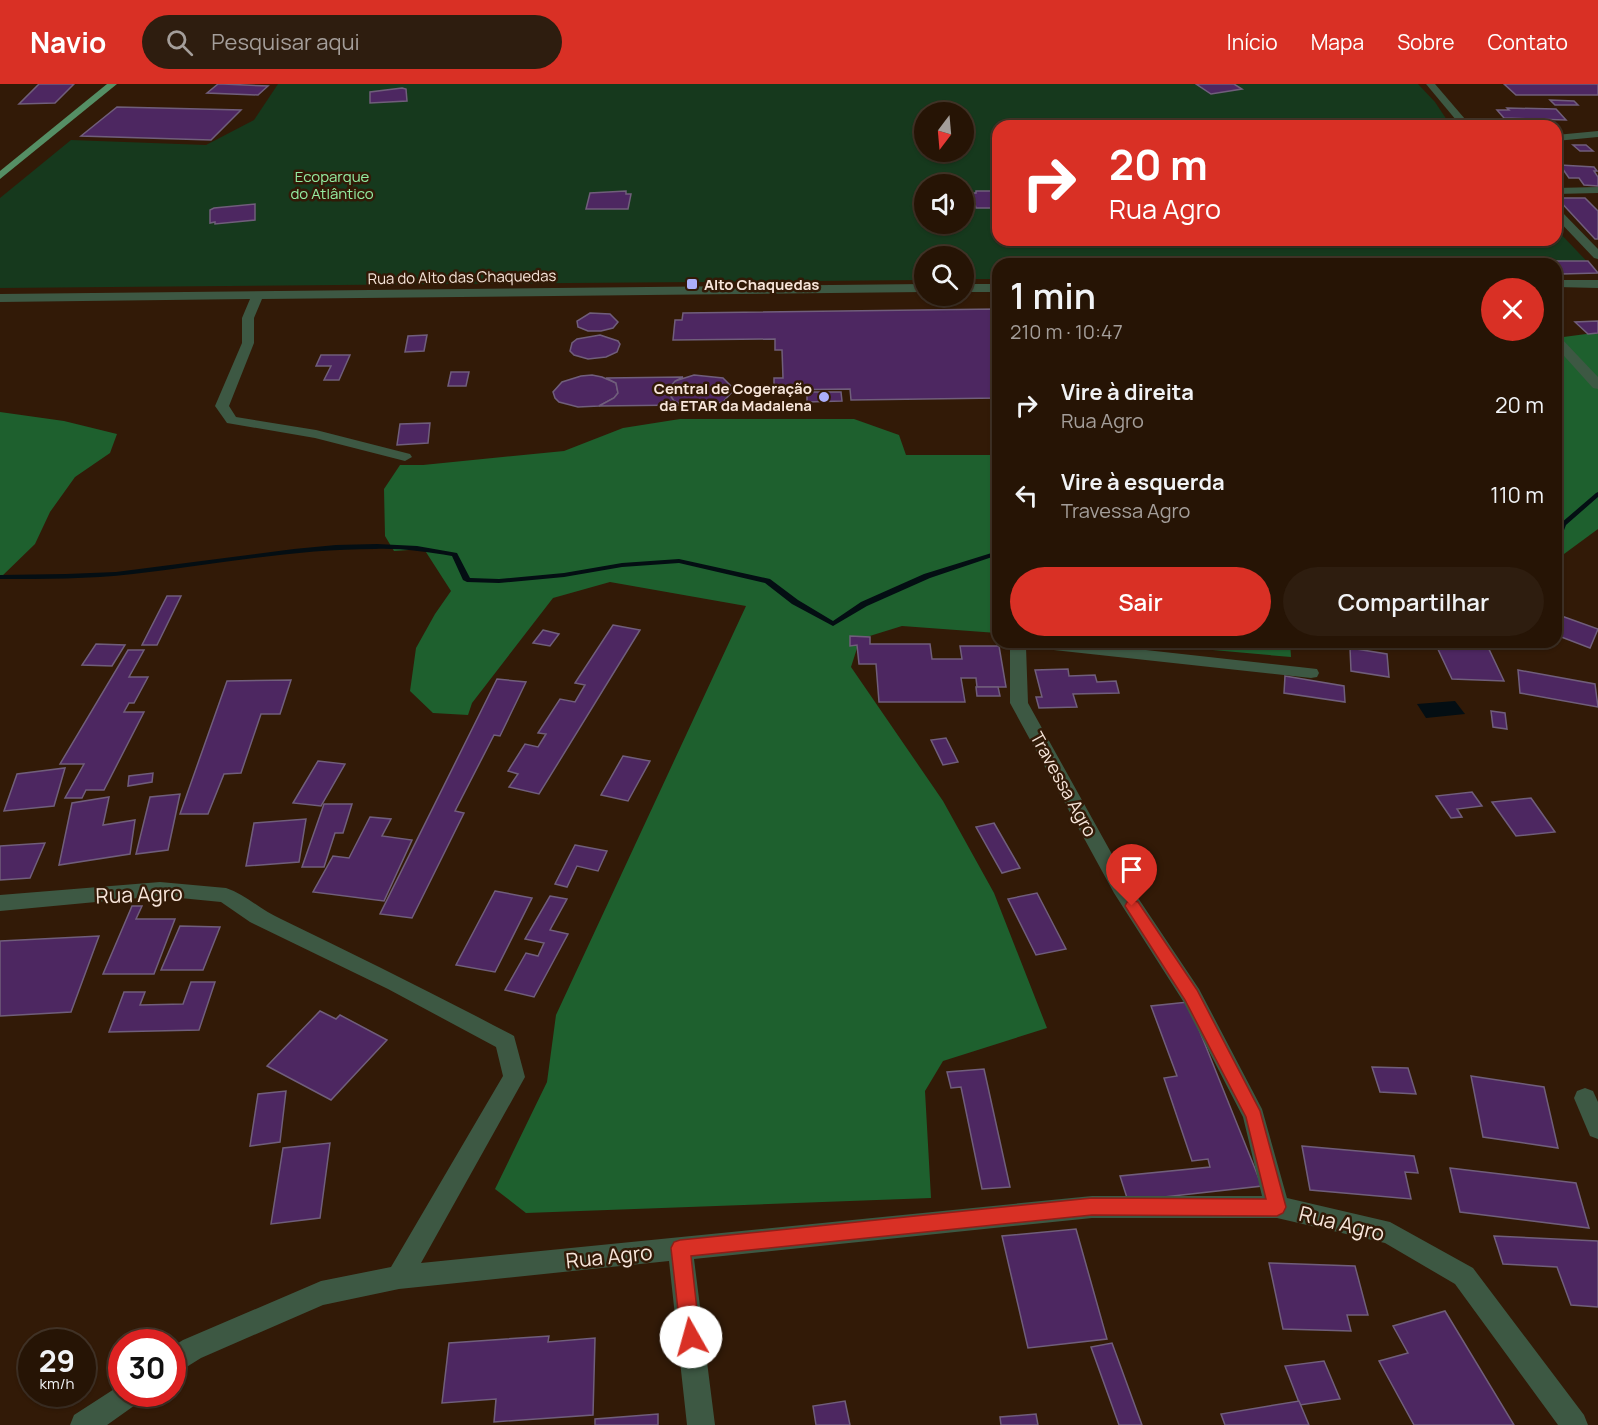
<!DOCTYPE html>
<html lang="pt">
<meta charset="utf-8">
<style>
body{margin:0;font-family:Manrope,sans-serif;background:#2e1d0f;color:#f1f3f6;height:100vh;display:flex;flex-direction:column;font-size:22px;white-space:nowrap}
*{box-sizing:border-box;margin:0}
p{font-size:20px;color:#a49e9a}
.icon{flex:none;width:33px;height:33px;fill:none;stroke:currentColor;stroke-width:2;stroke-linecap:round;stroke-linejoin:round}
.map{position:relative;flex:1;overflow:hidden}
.details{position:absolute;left:992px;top:174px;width:570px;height:390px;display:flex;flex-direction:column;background:#261405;border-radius:18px;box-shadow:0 2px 4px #0004,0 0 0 2px #423327}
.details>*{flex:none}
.guide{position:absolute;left:992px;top:36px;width:570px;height:126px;border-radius:18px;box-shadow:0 2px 4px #0004,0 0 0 2px #423327;background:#d93025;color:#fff;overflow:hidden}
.needle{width:39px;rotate:196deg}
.controls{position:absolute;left:914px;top:18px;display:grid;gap:12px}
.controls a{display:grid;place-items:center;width:60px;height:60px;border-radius:50%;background:#261405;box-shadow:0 2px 4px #0004,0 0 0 2px #423327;font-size:30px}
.speed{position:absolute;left:18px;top:1245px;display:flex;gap:12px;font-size:30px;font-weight:700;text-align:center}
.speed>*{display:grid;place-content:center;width:78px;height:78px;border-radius:50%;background:#261405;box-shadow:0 2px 4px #0004,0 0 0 2px #423327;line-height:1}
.speed small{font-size:15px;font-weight:400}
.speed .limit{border:9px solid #d22;background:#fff;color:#111}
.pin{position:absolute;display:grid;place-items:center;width:51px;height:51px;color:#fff;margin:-62px -26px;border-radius:50% 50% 50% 0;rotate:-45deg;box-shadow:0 0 6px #0007}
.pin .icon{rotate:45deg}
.me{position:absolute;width:66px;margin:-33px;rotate:353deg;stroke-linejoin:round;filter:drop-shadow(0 0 4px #0008)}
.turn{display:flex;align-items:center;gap:21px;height:126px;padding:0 18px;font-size:27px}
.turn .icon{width:78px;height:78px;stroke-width:2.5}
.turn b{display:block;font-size:42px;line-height:51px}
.round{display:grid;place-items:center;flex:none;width:63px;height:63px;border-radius:32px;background:#2e1d0f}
.headline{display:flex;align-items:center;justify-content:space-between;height:102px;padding:0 18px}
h1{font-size:36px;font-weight:600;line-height:45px}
.primary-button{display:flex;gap:12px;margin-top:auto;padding:12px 18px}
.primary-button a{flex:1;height:69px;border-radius:36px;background:#d93025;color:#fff;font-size:24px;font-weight:600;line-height:69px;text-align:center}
.primary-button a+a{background:#2e1d0f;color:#f1f3f6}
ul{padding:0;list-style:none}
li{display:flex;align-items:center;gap:18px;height:90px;padding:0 18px}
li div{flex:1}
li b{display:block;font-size:22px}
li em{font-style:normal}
header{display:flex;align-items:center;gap:36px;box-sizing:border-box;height:84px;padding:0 30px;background:#d93025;color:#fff}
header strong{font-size:28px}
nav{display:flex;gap:33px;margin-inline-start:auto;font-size:21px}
.search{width:420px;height:54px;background:#2e1d0f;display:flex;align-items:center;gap:15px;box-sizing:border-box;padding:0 21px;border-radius:33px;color:#a49e9a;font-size:22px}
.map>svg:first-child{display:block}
.green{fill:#16391d;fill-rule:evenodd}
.forest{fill:#1e602e}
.water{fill:#040e13}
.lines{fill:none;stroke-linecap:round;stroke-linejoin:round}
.stream{fill:#040e13;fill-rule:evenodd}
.building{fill:#4d2761;stroke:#705e7b;stroke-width:1.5}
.minor{fill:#3d5843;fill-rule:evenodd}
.major{fill:#558f65;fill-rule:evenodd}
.route{fill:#d93025;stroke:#8d1f18;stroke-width:1.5}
.poi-dot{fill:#acaffb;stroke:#321a07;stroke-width:2}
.labels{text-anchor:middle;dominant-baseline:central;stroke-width:5;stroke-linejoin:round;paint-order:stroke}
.far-park-label{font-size:15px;fill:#94eda2;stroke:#321a07}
.far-street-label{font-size:15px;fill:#f7e5da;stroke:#321a07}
.far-poi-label{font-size:15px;font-weight:bold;fill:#f7e5da;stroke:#321a07;text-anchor:start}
.street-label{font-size:18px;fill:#f7e5da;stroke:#321a07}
.near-street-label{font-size:21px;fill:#f7e5da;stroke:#321a07}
</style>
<header>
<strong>Navio</strong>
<div class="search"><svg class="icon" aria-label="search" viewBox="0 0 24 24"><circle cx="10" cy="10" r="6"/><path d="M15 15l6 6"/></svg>Pesquisar aqui</div>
<nav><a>Início</a><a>Mapa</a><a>Sobre</a><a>Contato</a></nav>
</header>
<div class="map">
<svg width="1598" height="1341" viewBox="0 0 1598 1341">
<rect width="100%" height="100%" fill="#321a07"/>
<path class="green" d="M278 0H1418L1435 18 1451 42H998V156H1556V145L1598 189 1556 190V180H998L997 195H963V172H924V196L0 204V114L71 56 206 61 254 36ZM924 28H963V68H924ZM924 100H963V140H924Z"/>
<g class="forest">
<polygon points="1586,250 1598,250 1598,445 1564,470 1556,473 1556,254"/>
<polygon points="0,328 64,337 117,350 110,369 75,393 50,428 35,460 0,494"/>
<polygon points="680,335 854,335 899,351 906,371 997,371 997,549 902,542 860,555 851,583 943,717 994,809 1047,944 943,977 925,1007 931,1114 526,1129 495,1105 547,998 556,931 746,522 610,498 553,514 472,619 468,631 433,629 410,607 416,564 435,530 451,507 424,465 394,467 385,452 384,405 400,381 423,381 564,367 623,344"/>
<polygon points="1122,558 1290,558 1291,573"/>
</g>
<polygon class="water" points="1455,617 1465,630 1426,634 1417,620"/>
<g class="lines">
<g class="stream">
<polygon points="1598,408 1598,413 1566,441 1559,459 1556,461 1556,451 1561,439 1596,409"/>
<path d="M377 460 417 462 457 469 470 494 499 495 564 489 622 479 679 475 770 495 798 516 833 537 861 518 924 490 998 467V471L930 494 867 522 833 542 792 520 765 499 679 479 622 483 564 493 499 499 467 498 463 496 452 472C426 468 401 464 375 465 293 465 213 481 133 490 89 495 44 495 0 495V491L66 490 116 488 294 465 336 461Z"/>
<polygon points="1556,481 1560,483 1559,486 1556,486"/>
</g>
</g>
<g class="building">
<polygon points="39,0 74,0 55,19 19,20"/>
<polygon points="218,0 223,0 268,2 258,11 207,9"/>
<polygon points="1196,0 1234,0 1242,5 1211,10"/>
<polygon points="1504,0 1598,0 1598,11 1516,11"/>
<polygon points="402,4 406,5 407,17 370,19 370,8"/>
<polygon points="1550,16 1574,17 1578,21 1555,21"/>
<polygon points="117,23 241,26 211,56 81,52"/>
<polygon points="1507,24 1556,25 1566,36 1504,34 1497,26 1509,26"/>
<polygon points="1573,61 1586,61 1593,67 1580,67"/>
<polygon points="1560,81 1594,83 1597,87 1594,87 1598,93 1598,102 1584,101 1579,94 1569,94"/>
<polygon points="626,107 626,110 631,110 628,125 586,125 590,109"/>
<polygon points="976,107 998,107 998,124 976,124 972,109 976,109"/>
<polygon points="1557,114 1585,114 1598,127 1598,155 1595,155"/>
<polygon points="255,120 255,136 215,140 215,138 210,139 210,126 214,124"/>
<polygon points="1550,177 1588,177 1598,189 1561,190 1556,184 1556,180"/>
<polygon points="998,225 998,314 851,316 850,305 774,306 774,294 783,294 782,266 775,266 775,255 673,256 675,236 682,236 683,229"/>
<polygon points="590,229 610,230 618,238 613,244 601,247 588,247 578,243 577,237"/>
<polygon points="1598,237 1598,249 1588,250 1575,238"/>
<polygon points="427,251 424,267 405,268 408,252"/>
<polygon points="600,251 618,257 620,260 617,268 606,273 588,275 574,271 570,267 572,259 577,255"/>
<polygon points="321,271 350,271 339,296 324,296 331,282 316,282"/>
<polygon points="451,288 469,288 466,302 448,302"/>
<polygon points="592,291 602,293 616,299 618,309 614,314 599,322 578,323 559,318 555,314 553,308 562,298 581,292"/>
<polygon points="694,291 723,294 732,303 732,308 723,318 704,322 683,321 674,317 667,307 669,302 675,297"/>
<polygon points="683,293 675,297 667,307 674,317 683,321 599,322 614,314 618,309 616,299 606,294"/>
<polygon points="807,308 841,308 842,317 807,318"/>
<polygon points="430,339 428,359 397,361 400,340"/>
<polygon points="167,512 181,512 157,561 142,561"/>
<polygon points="1556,530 1598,545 1590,564 1556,551"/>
<polygon points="613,541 640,546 539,710 509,703 518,690 508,687 525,660 538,663 546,650 538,649 560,615 575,618 585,601 575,599"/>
<polygon points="543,546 559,550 550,562 533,559"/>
<polygon points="850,552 870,553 870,560 930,560 932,575 962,575 960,562 999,562 1006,603 977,603 976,594 961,594 965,618 879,618 876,580 859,580 857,561 850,562"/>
<polygon points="1450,558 1501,558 1503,562 1487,561 1504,597 1452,595 1436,561 1451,561"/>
<polygon points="96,560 125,561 112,582 82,581"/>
<polygon points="1350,564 1387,570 1389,593 1351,587"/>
<polygon points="128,566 144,566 129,593 148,593 134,619 129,619 124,628 144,628 104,706 86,706 82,714 65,714 84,680 60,680"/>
<polygon points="1068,585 1069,592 1095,591 1097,598 1116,597 1119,609 1073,610 1077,623 1039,624 1036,613 1042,613 1035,586"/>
<polygon points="1518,586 1595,600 1598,623 1520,609"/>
<polygon points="1285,592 1344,602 1345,618 1284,609"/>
<polygon points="497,595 526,598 500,652 494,651 455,727 464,729 412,834 380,830"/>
<polygon points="291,596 280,630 261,630 241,689 224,690 208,730 180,730 227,597"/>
<polygon points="976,603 998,603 1000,612 977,612"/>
<polygon points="1491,627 1505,629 1507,645 1493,643"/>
<polygon points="946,654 958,678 943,681 931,656"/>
<polygon points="623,672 650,677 628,717 601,711"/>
<polygon points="318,677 345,680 321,722 293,719"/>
<polygon points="65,684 54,722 4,727 17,690"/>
<polygon points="153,689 152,698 128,702 129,692"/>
<polygon points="1472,708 1482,722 1457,725 1462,733 1451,734 1436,712"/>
<polygon points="180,710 168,766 136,770 150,713"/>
<polygon points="109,713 103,741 135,736 130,770 59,781 72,719"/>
<polygon points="1531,714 1555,748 1516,752 1492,718"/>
<polygon points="324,720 352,720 343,749 335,749 324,783 302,783"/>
<polygon points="370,733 391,735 382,752 412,756 384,817 313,808 333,772 349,774"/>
<polygon points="306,735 299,778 246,782 254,739"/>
<polygon points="994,739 1020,784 1002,789 976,743"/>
<polygon points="45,759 30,794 0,796 0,762"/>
<polygon points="575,761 607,767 598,787 577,782 567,803 555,800"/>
<polygon points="495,807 532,814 495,888 456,881"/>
<polygon points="1037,809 1066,865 1036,871 1008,815"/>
<polygon points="550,812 567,815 550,846 568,850 534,913 505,906 526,869 538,872 544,859 525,855"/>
<polygon points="132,822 142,822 136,835 175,835 154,890 103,890"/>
<polygon points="180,842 220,843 203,886 161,886"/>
<polygon points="99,852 71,928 0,932 0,857"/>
<polygon points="191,898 215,898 199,946 109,948 124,908 145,908 140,921 183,920"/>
<polygon points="1188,918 1262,1102 1128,1117 1120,1092 1210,1083 1208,1075 1192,1077 1164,994 1177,992 1151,922"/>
<polygon points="320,927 336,935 340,931 387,956 331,1016 267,982"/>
<polygon points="1372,983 1408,984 1416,1010 1380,1008"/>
<polygon points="984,985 1010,1103 982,1105 961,1003 951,1004 947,988"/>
<polygon points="1471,992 1544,1003 1558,1064 1483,1053"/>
<polygon points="286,1007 280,1058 250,1062 258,1010"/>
<polygon points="330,1059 320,1134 271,1140 283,1064"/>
<polygon points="1302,1062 1414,1072 1418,1089 1405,1088 1411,1115 1310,1106"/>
<polygon points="1450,1084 1576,1099 1589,1144 1460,1128"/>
<polygon points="1076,1145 1107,1255 1028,1264 1002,1152"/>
<polygon points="1494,1152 1598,1157 1598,1223 1571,1221 1557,1183 1503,1180"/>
<polygon points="1269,1179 1355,1182 1368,1231 1347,1231 1351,1247 1283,1245"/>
<polygon points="1445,1227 1514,1341 1414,1341 1379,1277 1408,1269 1393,1242"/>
<polygon points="549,1252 548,1258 595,1254 593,1331 494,1338 496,1315 442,1319 449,1259"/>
<polygon points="1112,1259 1142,1341 1119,1341 1091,1263"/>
<polygon points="1324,1277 1340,1315 1300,1321 1285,1282"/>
<polygon points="845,1317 850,1341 816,1341 813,1322"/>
<polygon points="1299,1317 1309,1341 1225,1341 1221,1330"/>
<polygon points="658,1330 658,1341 595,1341 595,1335"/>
<polygon points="1036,1330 1038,1341 1001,1341 1000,1333"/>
</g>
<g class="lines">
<g class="minor">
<polygon points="1426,0 1435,0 1471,42 1461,42"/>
<polygon points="1598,47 1598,53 1556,57 1556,51"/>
<polygon points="1598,103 1598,109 1556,110 1556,104"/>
<polygon points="1556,125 1560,126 1598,165 1598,175 1594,174 1556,134"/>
<polygon points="1598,196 1598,204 1556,203 1556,196"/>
<polygon points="924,200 924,208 262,215 254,234 254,259 229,322 236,333 316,346 410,370 412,373 405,377 315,354 227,339 215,322 242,259 242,234 250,215 0,218 0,210"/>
<rect x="963" y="200" width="35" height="8"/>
<polygon points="1556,252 1560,253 1598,293 1598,305 1593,304 1556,263"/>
<path d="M1010 558H1074L1317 585 1319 589 1317 593 1311 594 1026 563 1028 619 1128 799 1199 905 1262 1025 1287 1114 1390 1138 1473 1184 1584 1331 1588 1341H1558L1455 1200 1385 1159 1277 1134H1092L694 1175 715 1341H687L669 1177 399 1205 323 1221 201 1274 172 1292V1263L183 1256 321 1197 391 1183 503 992 496 963 388 905 250 838 221 818 160 812 0 827V811L160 798 226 804C245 810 262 827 281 835 359 873 437 911 514 952L525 993 421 1179 1092 1112H1262L1243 1033 1183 917 1114 809 1010 619Z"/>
<polygon points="1585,1004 1593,1007 1598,1018 1598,1055 1590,1052 1574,1014 1577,1007"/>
<polygon points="122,1300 122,1310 142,1310 138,1319 107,1341 70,1341 74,1331"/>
</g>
<polygon class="major" points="107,0 117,0 0,95 0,87"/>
</g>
<polygon class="route" points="1132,816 1138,818 1197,906 1260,1027 1286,1123 1283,1129 1277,1132 1092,1131 691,1172 700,1253 698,1260 691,1262 684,1260 681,1253 671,1164 674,1158 680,1156 1092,1114 1266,1115 1246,1033 1185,916 1125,822 1127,818"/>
<g class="poi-dot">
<rect x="686" y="194" width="12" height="12" rx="3"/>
<circle cx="824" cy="313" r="6"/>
</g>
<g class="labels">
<g class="far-park-label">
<text x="332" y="92">Ecoparque<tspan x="332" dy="17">do Atlântico</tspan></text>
</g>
<g class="far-street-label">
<text transform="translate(462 193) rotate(-1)">Rua do Alto das Chaquedas</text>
</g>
<g class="far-poi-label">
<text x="704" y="200">Alto Chaquedas</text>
<text x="812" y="304" text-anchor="end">Central de Cogeração<tspan x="812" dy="17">da ETAR da Madalena</tspan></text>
</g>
<g class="street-label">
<text transform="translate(1064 700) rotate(61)">Travessa Agro</text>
</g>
<g class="near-street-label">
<text transform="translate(139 810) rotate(-2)">Rua Agro</text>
<text transform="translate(1342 1139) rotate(14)">Rua Agro</text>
<text transform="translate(609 1172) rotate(-6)">Rua Agro</text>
</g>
</g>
</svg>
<div class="controls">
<a><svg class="needle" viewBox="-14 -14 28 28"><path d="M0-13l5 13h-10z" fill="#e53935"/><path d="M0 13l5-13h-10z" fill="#a49e9a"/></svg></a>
<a><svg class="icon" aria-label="sound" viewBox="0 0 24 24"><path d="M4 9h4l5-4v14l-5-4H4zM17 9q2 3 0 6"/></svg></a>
<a><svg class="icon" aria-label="search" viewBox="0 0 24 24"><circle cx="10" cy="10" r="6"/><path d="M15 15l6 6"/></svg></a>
</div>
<div class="speed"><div>29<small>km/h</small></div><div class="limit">30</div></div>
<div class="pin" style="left:1132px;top:822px;background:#d93025"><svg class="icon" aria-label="arrive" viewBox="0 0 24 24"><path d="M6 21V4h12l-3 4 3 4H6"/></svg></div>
<svg class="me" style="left:691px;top:1253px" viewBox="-20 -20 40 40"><circle r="19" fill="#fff"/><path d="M0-13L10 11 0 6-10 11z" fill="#d93025"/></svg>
<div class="guide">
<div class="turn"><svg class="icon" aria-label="right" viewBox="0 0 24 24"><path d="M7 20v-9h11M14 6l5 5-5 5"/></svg><div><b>20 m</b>Rua Agro</div></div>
</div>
<section class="details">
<div class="headline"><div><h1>1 min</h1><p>210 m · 10:47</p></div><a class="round" style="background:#d93025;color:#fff"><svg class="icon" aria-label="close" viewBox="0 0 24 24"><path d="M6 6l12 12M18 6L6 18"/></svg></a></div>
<ul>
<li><svg class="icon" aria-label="right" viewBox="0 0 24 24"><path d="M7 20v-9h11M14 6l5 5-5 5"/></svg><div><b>Vire à direita</b><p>Rua Agro</p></div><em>20 m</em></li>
<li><svg class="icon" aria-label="left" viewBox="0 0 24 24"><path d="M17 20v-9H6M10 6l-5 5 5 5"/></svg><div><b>Vire à esquerda</b><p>Travessa Agro</p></div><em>110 m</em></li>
</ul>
<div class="primary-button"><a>Sair</a><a>Compartilhar</a></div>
</section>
</div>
